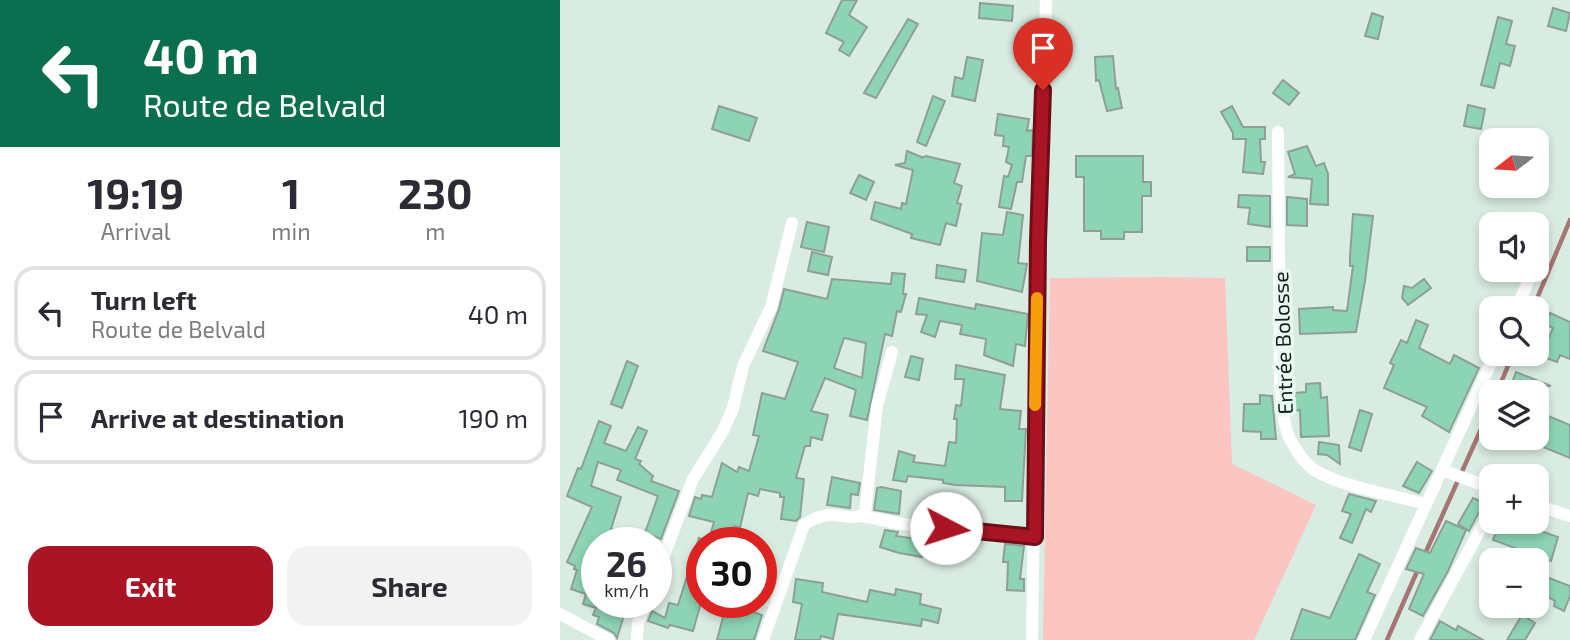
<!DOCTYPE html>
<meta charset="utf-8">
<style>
body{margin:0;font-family:"Exo 2",sans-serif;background:#f2f2f3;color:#2b2b33;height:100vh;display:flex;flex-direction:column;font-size:26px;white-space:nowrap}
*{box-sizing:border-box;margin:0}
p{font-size:23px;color:#7c7c81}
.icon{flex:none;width:38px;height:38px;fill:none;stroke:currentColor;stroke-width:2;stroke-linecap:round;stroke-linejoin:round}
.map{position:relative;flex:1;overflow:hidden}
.sheet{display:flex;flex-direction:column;background:#fff;width:560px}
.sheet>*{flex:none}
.hud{background:#0b6e4f;color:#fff;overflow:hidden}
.needle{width:46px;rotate:253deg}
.buttons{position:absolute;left:919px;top:128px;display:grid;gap:14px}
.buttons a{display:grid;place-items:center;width:70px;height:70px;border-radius:14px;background:#fff;box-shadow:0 4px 10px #0003;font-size:35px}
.speed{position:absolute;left:21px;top:527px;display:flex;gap:14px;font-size:35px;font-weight:700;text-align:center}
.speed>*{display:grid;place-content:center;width:91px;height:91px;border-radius:50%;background:#fff;box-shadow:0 4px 10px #0003;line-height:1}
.speed small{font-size:18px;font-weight:400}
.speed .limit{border:10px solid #d22;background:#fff;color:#111}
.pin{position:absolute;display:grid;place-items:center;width:60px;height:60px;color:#fff;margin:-72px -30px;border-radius:50% 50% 50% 0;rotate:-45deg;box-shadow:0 0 7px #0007}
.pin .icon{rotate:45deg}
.me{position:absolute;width:77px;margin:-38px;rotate:95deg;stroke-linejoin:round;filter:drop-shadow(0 0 5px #0008)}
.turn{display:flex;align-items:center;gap:24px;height:147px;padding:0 28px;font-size:32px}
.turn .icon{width:91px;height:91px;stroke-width:2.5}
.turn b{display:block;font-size:49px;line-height:60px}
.eta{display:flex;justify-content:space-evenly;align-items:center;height:119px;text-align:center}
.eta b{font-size:42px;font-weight:700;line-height:49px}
.button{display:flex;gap:14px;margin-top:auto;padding:14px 28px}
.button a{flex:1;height:80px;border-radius:21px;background:#aa1525;color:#fff;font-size:28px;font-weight:700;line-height:80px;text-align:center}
.button a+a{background:#f2f2f3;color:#2b2b33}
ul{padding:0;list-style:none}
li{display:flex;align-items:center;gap:21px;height:94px;margin:0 14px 10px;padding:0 14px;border:4px solid #e1e1e2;border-radius:21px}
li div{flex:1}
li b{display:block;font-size:26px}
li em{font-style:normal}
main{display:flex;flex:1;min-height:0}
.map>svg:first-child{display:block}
.green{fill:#fbc5c1}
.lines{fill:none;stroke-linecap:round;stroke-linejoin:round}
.stream{stroke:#a77672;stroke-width:4.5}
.building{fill:#8cd4b3;stroke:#8e9f97;stroke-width:2;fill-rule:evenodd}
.minor{stroke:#fff;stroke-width:12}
.route-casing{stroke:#6e0e18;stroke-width:18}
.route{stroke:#aa1525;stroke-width:12}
.slow{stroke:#f59e0b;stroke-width:12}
.labels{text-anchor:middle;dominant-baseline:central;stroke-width:7;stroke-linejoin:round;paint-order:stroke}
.street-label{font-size:21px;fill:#181e1b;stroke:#e7f9f0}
</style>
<main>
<section class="sheet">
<div class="hud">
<div class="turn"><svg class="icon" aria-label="left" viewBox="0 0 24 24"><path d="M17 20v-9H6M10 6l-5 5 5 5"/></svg><div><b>40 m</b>Route de Belvald</div></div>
</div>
<div class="eta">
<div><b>19:19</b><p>Arrival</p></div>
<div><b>1</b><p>min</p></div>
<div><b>230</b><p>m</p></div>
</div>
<ul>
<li><svg class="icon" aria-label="left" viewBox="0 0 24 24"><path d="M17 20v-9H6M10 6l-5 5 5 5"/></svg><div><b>Turn left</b><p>Route de Belvald</p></div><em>40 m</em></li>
<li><svg class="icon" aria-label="arrive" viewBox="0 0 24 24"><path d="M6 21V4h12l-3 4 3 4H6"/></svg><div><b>Arrive at destination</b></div><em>190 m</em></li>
</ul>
<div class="button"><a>Exit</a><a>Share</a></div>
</section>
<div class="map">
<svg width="1010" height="640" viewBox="0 0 1010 640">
<rect width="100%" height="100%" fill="#d9ece2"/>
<polygon class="green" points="604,277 665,278 672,464 756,505 694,640 483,640 490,278"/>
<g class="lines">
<g class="stream">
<polyline points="973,308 1010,220"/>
<polyline points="937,392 953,354"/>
<polyline points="864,556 931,407"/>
<polyline points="827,640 859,567"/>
</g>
</g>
<g class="building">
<polygon points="282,0 297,0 289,15 307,27 289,56 279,50 284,42 266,33"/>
<polygon points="420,3 453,6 452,21 419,18"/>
<polygon points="993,8 1010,13 1006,31 988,26"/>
<polygon points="812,13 823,17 818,39 805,36"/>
<polygon points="938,17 952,21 946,44 955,46 950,66 940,63 934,88 921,85"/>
<polygon points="348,19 358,24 316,98 304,93"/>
<polygon points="553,56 556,89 558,88 562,108 547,111 539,80 536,81 535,57"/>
<polygon points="407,57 423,60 415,101 392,96 395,77 403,79"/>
<polygon points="723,80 739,93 729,105 713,93"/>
<polygon points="373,96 385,101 366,146 357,142"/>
<polygon points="908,105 925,109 921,129 904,126"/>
<polygon points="159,106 197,118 189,141 152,129"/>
<polygon points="672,106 683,127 705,127 705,139 700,139 701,162 705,162 703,174 683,172 686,139 673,139 673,133 661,112"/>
<polygon points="438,114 469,119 467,131 473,130 472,156 466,156 462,182 457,182 451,209 439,207 444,176 448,177 452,165 446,162 449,147 443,146 444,136 435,135"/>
<polygon points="747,146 756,166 764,163 768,174 768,205 750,204 752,179 728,177 735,174 728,152"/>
<polygon points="347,151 362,157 361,158 366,156 400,164 394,183 402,186 397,203 401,204 396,226 386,223 380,245 351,238 352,234 311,219 315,202 341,209 342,203 346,204 353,170 335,165 345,163"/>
<polygon points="516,156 583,156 583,182 591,182 591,196 582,196 582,232 564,232 564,239 541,239 541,231 524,231 524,177 516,177"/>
<polygon points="299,175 314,182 306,200 290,193"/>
<polygon points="679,195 710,196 710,227 688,224 690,208 678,207"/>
<polygon points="727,197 747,199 747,226 727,225"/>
<polygon points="447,212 463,215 458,263 467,264 462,292 417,281 422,233 443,235"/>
<polygon points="793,214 813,216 805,281 796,332 740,334 739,309 773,307 773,310 787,311 793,266 790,266 790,257"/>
<polygon points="247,222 269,227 264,252 241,247"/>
<rect x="687" y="247" width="23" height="14"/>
<polygon points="252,252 272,257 268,275 248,271"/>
<polygon points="377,265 406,270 404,282 376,278"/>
<path d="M332 273 345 274 343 294H346L341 312 337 311 332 336 325 334 307 420 290 416 296 390 265 378 251 411 268 415 262 440 251 437 250 446H245L236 478 244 479 240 517 236 521 221 519 224 497H220V493L200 489 198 496 188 493 180 528 174 526 170 542H148L154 522 129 516 135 497 141 499 142 495 152 497 162 463 177 472 179 467 189 471 199 436 193 435 202 393 225 399 238 362 203 351 219 309 224 289 267 299 272 279 331 284ZM284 338 306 343 302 378 274 368Z"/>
<polygon points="864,279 871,288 848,305 842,298 844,286 852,288"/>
<polygon points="359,298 415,309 416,304 468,314 465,346 456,344 453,366 424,355 426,339 400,334 402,325 380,321 375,337 361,332 367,315 356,314"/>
<polygon points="990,313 1010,322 1010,359 1000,355 997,362 981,356 993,328 985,324"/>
<polygon points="856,320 868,325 859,348 890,364 894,355 919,368 889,432 862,416 867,407 824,388 834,365 830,363 841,340 847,343"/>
<polygon points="351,356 363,359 359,380 345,377"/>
<polygon points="67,361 78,366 62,408 51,404"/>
<polygon points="396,365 445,375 440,409 461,411 459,429 466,429 462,501 445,501 445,487 395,485 383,483 383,480 348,476 346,482 333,480 339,451 355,456 353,462 385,466 389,442 396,443 397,419 394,419 396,405 401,406 404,379 395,379"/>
<polygon points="956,372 991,386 950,388"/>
<polygon points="760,383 761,398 767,397 769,436 741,437 740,410 732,411 730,396 735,396 735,393 746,392 746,384"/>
<polygon points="700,395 712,396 716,439 701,439 701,432 683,431 684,404 700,404"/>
<polygon points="800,410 812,414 801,451 789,447"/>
<polygon points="976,411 1010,425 1010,458 976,444"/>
<polygon points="39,421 51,426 44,443 66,451 78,427 87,431 75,459 81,461 79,464 93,476 91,481 119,491 101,539 85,533 98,496 57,480 61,470 38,462 31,486 61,497 51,529 83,542 37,542 37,604 37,602 76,602 72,615 65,612 57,638 54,633 37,624 39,617 33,615 36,608 23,604 26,594 11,589 17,570 14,569 15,566 7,562 32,507 7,496 18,468 21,469"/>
<polygon points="759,442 779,445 780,464 767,455 758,454"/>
<polygon points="857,462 872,471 859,493 843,486"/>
<polygon points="272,477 300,483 298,495 291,494 290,508 267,505"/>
<polygon points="321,487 341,491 339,514 314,510 317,488"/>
<polygon points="789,494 816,501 811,512 806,509 792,543 780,538 791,514 782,511"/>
<polygon points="913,498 924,503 909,531 898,524"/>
<polygon points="886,521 906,530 888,571 863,616 849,609 864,574 846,569 856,548 870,553"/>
<polygon points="940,522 956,522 998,537 991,561 933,540"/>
<polygon points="325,530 338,532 336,536 364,540 362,557 339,553 320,547"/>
<polygon points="139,538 142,539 142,599 133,631 110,625 108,628 88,621 92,611 105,618 109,603 118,605"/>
<polygon points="445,544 464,546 460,579 464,579 464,591 447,590 448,562 443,562"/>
<polygon points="799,554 820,564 807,592 815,595 795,640 731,640 742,609 770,618"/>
<polygon points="984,576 1010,586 1010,596 1004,611 994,606 995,601 976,590"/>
<polygon points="236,579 263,583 262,592 307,602 310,590 335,595 336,589 361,594 360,604 381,609 378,623 362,619 361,626 278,614 273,639 261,636 260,640 235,640 242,604 233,602"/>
<polygon points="167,602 202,615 194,640 157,640"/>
<polygon points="962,615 975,623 965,640 947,640"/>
<polygon points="880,621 896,630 898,626 923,640 870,640"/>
</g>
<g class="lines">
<g class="minor">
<path d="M718 132 720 383C722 401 722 420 729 437 735 449 744 464 756 471 781 486 836 496 866 504"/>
<polyline points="976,263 981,253"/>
<polyline points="956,308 974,270"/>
<polyline points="882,470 931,488"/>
<polyline points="976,505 1010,516"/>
<polyline points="302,516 342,524 475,537"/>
<polyline points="96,577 133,479 163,431 173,408 183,366 211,307 232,223"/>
<polyline points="0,614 49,640"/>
<polyline points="77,640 78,623 86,602"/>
<path d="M203 640 244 525C252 519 261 515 271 515 284 515 294 521 305 513L317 406 332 352"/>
<polyline points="472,640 478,241 486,0"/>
<polyline points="804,640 935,354"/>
<polyline points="860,640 931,510"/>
</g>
</g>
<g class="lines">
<g class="route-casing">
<polyline id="route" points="386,528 475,537 478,241 483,90"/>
</g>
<use href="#route" class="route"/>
<polyline class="slow" points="475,405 477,298"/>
</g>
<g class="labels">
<g class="street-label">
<text transform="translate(722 343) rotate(-92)">Entrée Bolosse</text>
</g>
</g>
</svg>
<div class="buttons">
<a><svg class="needle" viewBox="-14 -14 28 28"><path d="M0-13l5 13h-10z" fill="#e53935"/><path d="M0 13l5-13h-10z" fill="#7c7c81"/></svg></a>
<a><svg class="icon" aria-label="sound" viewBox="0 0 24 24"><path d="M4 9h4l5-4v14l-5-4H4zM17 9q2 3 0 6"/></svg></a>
<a><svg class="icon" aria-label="search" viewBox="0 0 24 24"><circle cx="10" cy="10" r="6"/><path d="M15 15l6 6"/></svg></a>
<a><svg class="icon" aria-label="layers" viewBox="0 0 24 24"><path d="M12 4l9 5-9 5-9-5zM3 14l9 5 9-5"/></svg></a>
<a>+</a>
<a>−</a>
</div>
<div class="speed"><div>26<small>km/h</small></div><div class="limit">30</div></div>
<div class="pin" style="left:483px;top:90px;background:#d93025"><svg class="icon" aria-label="arrive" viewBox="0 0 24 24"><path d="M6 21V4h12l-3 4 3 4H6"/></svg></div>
<svg class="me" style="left:386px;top:528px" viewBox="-20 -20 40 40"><circle r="19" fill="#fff"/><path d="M0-13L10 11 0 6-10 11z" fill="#aa1525"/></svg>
</div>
</main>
